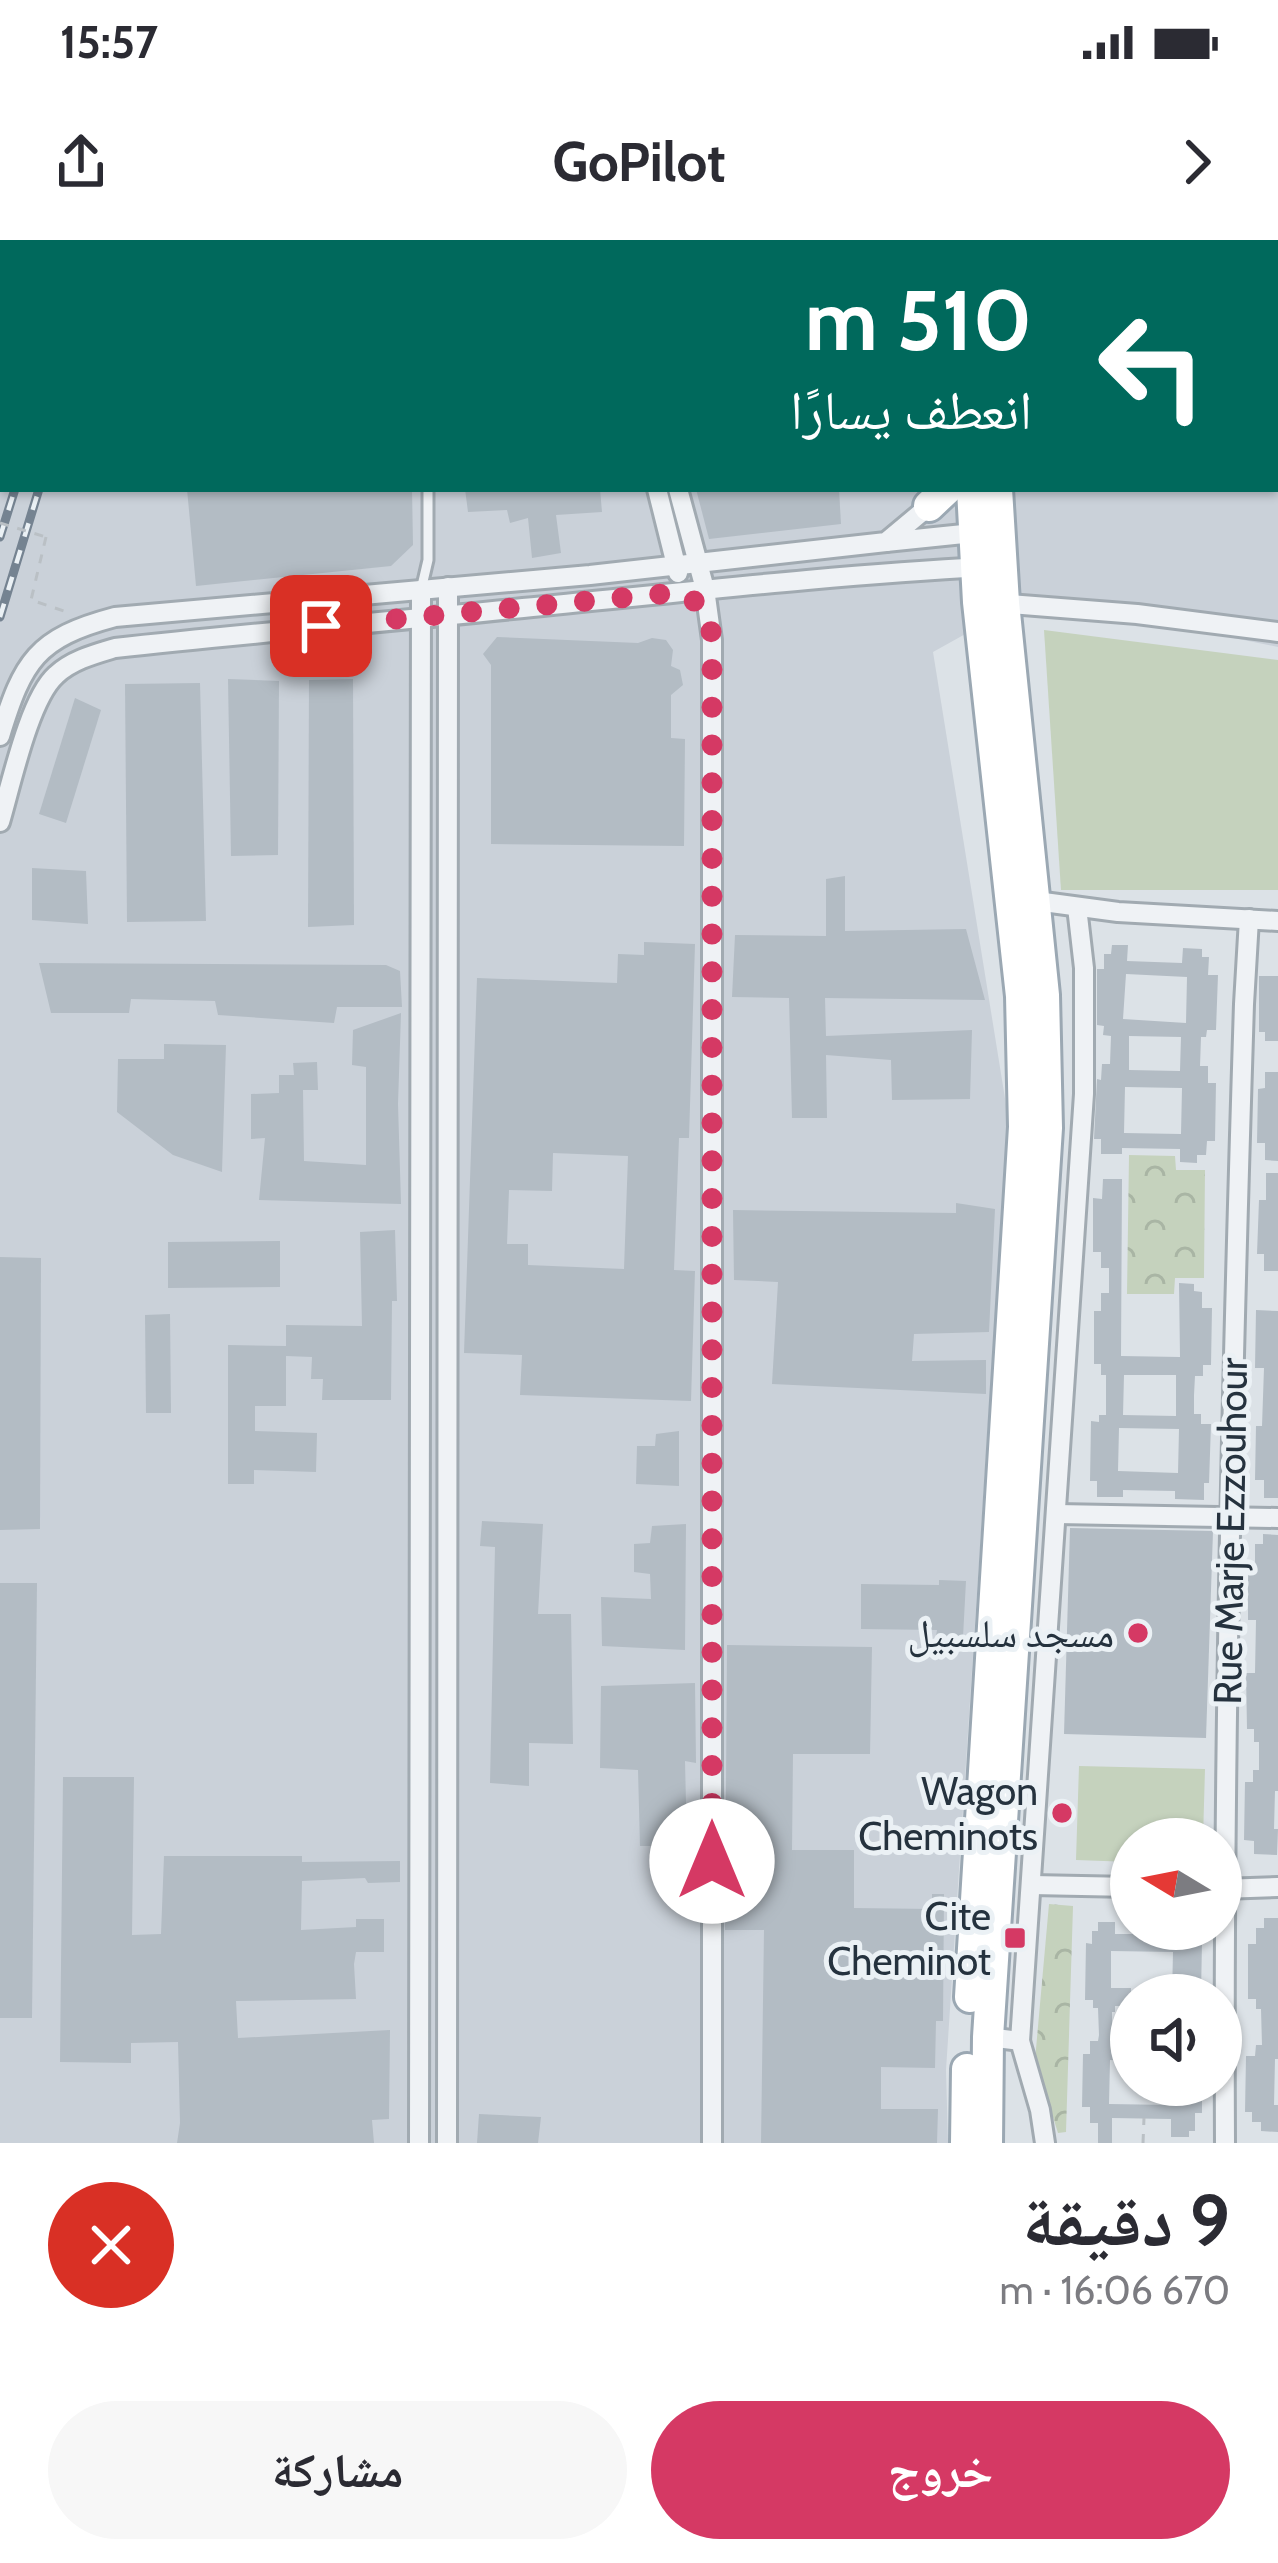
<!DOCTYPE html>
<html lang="ar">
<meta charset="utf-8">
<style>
body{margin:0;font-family:Cabin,"Noto Naskh Arabic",sans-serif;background:#f7f7f7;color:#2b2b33;direction:rtl;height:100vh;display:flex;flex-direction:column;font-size:45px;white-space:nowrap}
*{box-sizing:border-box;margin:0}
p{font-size:39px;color:#7c7c81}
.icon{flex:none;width:66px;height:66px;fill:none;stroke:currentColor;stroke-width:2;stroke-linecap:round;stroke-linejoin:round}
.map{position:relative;height:1903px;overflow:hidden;direction:ltr}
.panel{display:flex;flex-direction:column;background:#fff;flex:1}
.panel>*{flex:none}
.banner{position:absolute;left:0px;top:0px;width:1278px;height:252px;box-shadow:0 3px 9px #0004;direction:rtl;background:#00695c;color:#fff;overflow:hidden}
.needle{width:78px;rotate:280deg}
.tools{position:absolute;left:1110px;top:1578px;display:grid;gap:24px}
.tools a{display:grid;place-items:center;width:132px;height:132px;border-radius:50%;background:#fff;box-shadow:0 3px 9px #0004;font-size:60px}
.pin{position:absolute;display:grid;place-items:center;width:102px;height:102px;color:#fff;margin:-51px;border-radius:24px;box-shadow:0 6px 18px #0006}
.me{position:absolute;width:132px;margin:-66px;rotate:0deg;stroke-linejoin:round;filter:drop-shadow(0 0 9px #0008)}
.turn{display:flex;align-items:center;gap:42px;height:252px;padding:0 48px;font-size:54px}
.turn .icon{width:156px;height:156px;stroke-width:2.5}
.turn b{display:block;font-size:84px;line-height:102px}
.round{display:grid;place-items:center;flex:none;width:126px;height:126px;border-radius:63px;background:#f7f7f7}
.summary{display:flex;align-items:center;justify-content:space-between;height:204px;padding:0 48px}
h1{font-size:72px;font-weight:800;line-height:90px}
.button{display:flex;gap:24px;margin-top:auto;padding:24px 48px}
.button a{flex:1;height:138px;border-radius:72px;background:#d53964;color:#fff;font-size:48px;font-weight:800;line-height:138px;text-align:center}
.button a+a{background:#f7f7f7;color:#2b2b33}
.status{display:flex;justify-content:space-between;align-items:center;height:84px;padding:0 60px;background:#fff;direction:ltr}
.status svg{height:33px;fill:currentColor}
header{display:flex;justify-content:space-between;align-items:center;height:156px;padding:0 48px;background:#fff;font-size:54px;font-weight:800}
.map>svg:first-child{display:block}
.built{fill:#cad1d9;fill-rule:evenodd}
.forest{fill:url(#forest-crowns)}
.pitch{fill:#c5d2bd}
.building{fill:#b3bcc4;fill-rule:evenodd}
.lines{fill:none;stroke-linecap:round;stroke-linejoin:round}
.service-casing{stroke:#a1aab1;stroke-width:15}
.minor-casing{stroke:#a1aab1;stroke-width:24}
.primary-casing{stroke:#9ba8b3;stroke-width:36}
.path{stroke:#bac0c5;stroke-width:3;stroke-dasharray:9 9;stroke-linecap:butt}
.service{stroke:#eff2f5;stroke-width:9}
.minor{stroke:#eff2f5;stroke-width:18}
.primary{stroke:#fff;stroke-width:30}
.rail-casing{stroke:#758391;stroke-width:9}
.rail{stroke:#ebf1f5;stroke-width:4.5;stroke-dasharray:14;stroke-linecap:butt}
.path-bridge{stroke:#bac0c5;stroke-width:3;stroke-dasharray:9 9;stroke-linecap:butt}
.route{stroke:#d53964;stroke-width:21;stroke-dasharray:0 37.8}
.poi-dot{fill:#d53964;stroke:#ebf1f5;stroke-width:4.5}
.labels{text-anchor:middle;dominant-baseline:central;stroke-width:10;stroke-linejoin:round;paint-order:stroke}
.street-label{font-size:39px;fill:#25323e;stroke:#ebf1f5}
.poi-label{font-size:39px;fill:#25323e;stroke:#ebf1f5;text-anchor:end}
</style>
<div class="status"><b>15:57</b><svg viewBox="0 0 49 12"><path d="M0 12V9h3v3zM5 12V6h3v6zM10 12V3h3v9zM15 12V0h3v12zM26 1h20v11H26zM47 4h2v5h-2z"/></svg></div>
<header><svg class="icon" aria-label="forward" viewBox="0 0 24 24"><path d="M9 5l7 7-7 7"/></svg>GoPilot<svg class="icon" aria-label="share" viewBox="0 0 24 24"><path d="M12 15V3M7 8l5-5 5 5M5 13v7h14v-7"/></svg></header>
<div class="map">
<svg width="1278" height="1903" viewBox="0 0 1278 1903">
<defs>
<pattern id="forest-crowns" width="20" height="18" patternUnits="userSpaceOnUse" patternTransform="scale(3)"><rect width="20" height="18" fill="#c5d2bd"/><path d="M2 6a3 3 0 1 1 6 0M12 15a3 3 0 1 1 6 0" fill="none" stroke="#a9b5a4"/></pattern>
</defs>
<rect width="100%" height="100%" fill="#dce2e7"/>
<path class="built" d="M0 0H1278V407L1032 357 933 412 1008 877 946 1830 948 1903H0ZM3 3H1275V249H3Z"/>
<g class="forest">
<polygon points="1129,915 1175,916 1176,930 1205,930 1204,1038 1175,1038 1174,1054 1127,1054"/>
<polygon points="1049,1664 1073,1666 1066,1892 1058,1893 1035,1820"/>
</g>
<g class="pitch">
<polygon points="1044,390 1278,420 1278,650 1061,650"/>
<polygon points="1079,1526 1205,1529 1203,1599 1131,1599 1131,1622 1076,1620"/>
</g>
<g class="building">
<polygon points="187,249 412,249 413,305 391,326 196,346"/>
<polygon points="465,249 600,249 602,272 556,275 561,313 532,318 528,278 510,283 507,270 468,272"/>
<polygon points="696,249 839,249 841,284 709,299"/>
<polygon points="497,397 638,403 652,398 666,400 673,410 671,426 680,430 683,445 671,455 671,498 685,499 684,606 491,604 491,425 483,414"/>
<polygon points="228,439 279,441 278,615 231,616"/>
<polygon points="353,439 354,685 308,687 309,440"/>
<polygon points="200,443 206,681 127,682 125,444"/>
<polygon points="75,458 101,470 66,583 39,574"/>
<polygon points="32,628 86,631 88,684 32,680"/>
<polygon points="845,636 845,691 966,689 985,760 825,758 826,796 972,790 970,859 892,860 891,820 826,815 827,878 792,878 789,758 732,757 735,695 826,696 826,639"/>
<path d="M644 702 695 704 689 898H679L674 1030 695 1031 691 1161 520 1155 522 1115 464 1113 477 738 617 743 618 714 644 715ZM553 913 628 916 624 1029 528 1025V1004H507L509 950 552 951Z"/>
<path d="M1112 705H1128L1127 721 1182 723 1183 708 1202 709V717H1209L1208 735H1218L1216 790H1207L1206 797H1201L1200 826H1208V843H1216L1215 901H1207L1206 915H1197V923L1180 922V909L1122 908V914H1101V899H1094L1097 839 1101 840 1102 824H1110L1111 796 1103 795 1104 786 1097 785V729H1104V714H1111ZM1126 734 1187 737 1186 783 1123 779ZM1129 796 1181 797 1180 831 1129 830ZM1125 847 1182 848 1181 894 1124 893Z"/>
<polygon points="39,723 386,725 400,731 402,767 337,767 334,783 218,775 215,761 131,759 129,773 51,773"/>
<polygon points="1259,736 1278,736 1278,801 1265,801 1265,792 1259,792"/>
<polygon points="401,773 398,864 401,964 259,960 265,898 251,899 251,854 279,853 279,835 294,835 293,823 317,822 318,850 303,850 304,921 366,925 366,827 352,825 353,790"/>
<polygon points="164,804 226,805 222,932 173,915 117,872 118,819 164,819"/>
<polygon points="1265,832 1278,832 1278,921 1265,920 1265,903 1257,903 1258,849 1265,848"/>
<polygon points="1266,933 1278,933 1278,1031 1264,1031 1264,1014 1257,1014 1259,960 1266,960"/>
<path d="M1103 939H1122L1121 1116 1180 1117 1179 1043 1194 1044V1051L1202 1052V1068H1212L1211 1125H1203V1136H1195L1194 1155V1174H1201V1184H1211L1209 1243H1204V1260L1175 1259V1251L1123 1250V1257H1097V1241H1090L1091 1181 1099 1182V1175H1106V1135H1101V1124H1094V1071H1101V1053H1109V1028H1101V1012H1093V958L1102 959ZM1124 1135H1176V1176L1123 1175ZM1119 1188 1179 1189 1178 1233 1118 1231Z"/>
<polygon points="956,963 995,969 989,1092 914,1094 912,1121 986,1120 986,1154 772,1144 778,1042 734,1040 733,970 956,973"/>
<polygon points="395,990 397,1061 392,1061 391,1160 322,1160 323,1139 311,1139 312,1117 286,1116 286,1085 362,1086 360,992"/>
<polygon points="280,1001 280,1047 168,1048 168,1002"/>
<polygon points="0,1017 41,1018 40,1289 0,1290"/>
<polygon points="1256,1070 1278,1071 1278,1258 1264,1258 1264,1240 1255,1240 1256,1186 1262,1186 1264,1128 1255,1128"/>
<polygon points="170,1074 171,1173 146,1173 145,1075"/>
<polygon points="228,1105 286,1106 286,1166 255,1166 255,1191 317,1193 316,1232 254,1230 254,1244 228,1244"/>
<polygon points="679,1191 679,1246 636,1244 637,1206 655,1206 656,1194"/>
<polygon points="482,1281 543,1284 538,1374 571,1374 573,1504 529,1503 529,1546 490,1543 495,1307 480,1306"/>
<polygon points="686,1284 685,1410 602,1406 601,1357 651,1359 650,1334 634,1332 634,1304 650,1303 652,1286"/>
<polygon points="1070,1288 1213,1291 1206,1498 1064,1494"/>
<polygon points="1263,1294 1278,1295 1278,1551 1275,1551 1274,1589 1278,1589 1277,1615 1254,1614 1254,1601 1244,1600 1245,1542 1253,1542 1253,1530 1259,1530 1259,1502 1254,1502 1254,1489 1247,1489 1246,1433 1255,1433 1256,1380 1248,1380 1248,1322 1255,1322 1255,1304 1263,1304"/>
<polygon points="939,1340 966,1341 963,1397 936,1396 937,1390 861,1389 861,1344 939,1345"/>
<polygon points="0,1343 37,1343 32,1778 0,1778"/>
<polygon points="727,1405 872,1407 870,1514 793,1514 792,1610 854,1610 854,1668 932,1669 932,1654 944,1654 943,1781 936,1781 935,1828 881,1827 881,1869 938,1869 937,1903 761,1903 764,1690 725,1690"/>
<polygon points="695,1443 696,1523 685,1521 687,1606 640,1606 638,1530 600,1528 601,1446"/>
<polygon points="63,1537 134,1537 132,1695 161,1694 164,1616 302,1616 302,1622 400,1621 400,1642 368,1643 365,1638 302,1641 301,1690 356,1687 356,1679 384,1679 384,1712 356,1712 354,1724 356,1759 236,1761 238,1798 390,1790 389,1879 372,1880 374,1903 177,1903 180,1883 178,1802 131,1803 131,1823 60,1822"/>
<polygon points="1264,1678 1278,1678 1278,1819 1275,1819 1274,1865 1278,1865 1278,1892 1261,1891 1261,1882 1252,1882 1252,1872 1245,1872 1246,1816 1255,1816 1256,1805 1262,1805 1261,1769 1256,1769 1256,1759 1248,1759 1248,1704 1256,1704 1256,1688 1264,1688"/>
<polygon points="1098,1682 1115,1682 1115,1694 1172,1694 1172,1689 1195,1689 1195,1702 1202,1702 1201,1754 1172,1755 1173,1712 1111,1711 1111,1748 1131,1748 1131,1766 1115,1766 1115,1772 1112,1772 1112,1806 1131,1806 1131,1821 1110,1820 1109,1864 1170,1865 1171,1845 1202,1845 1202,1873 1195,1873 1195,1891 1189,1891 1189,1897 1171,1897 1171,1879 1112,1878 1112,1903 1098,1903 1098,1883 1090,1883 1090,1867 1082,1867 1083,1814 1090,1814 1090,1801 1098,1801 1099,1795 1098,1768 1093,1768 1093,1760 1085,1760 1086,1703 1092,1704 1092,1691 1098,1691"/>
<polygon points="479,1874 541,1877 538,1903 477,1903"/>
</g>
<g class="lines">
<g class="service-casing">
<g id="service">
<polyline points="428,3 428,0"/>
<polyline points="421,350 428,320 428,249"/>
</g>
</g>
<g class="minor-casing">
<g id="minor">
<polyline points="907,0 907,3"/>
<polyline points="683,3 699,0"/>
<polyline points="657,249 678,333"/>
<polyline points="678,249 705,349 712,400 712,1903"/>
<polyline points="886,302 983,292"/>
<polyline points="996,363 1137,374 1278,392"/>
<path d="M0 496C23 421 36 398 115 377L590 335 886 302 929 266V260"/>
<path d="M0 582C11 545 29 459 56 435 72 420 95 414 115 408 251 393 387 382 523 368 677 353 831 335 986 327"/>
<polyline points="1036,661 1118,672 1278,681"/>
<polyline points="1057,1274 1278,1278"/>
<polyline points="1032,1645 1131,1647"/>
<polyline points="1221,1649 1278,1647"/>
<polyline points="988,1797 1020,1801 1040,1870 1045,1903"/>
<polyline points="1020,1801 1084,854 1084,728 1077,667"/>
<polyline points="419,1903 421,350"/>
<polyline points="447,1903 448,347"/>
<path d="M1225 1903C1223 1523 1232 1144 1244 764L1249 679"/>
</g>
</g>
<g class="primary-casing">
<g id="primary">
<polyline points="953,0 953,3"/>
<polyline points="977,0 978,3"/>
<polyline points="929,266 947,249"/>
<polyline points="970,1757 1024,887 1021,756 978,362 972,249"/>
<polyline points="966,1903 967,1829"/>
<polyline points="987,1903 988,1797 1047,888 1044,755 1004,363 997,249"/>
</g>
</g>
<g class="path">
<polyline points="46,297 31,360 70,373"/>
<polyline points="1143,1903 1144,1878"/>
</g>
<use href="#service" class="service"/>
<use href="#minor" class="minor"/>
<use href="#primary" class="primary"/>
<g class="rail-casing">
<g id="rail">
<polyline points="90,3 91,0"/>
<polyline points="115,3 116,0"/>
<polyline points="0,297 15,249"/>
<polyline points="0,377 39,249"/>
</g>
</g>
<use href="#rail" class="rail"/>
<polyline class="path-bridge" points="0,283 46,297"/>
</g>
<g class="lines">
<polyline class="route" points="321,386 683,352 709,373 712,400 712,1621"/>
</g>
<g class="poi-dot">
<circle cx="1138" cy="1393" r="12"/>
<circle cx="1062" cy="1573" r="12"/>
<rect x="1003" y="1686" width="24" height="24" rx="6"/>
</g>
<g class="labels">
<g class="street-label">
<text transform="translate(1230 1291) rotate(-89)">Rue Marje Ezzouhour</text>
</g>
<g class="poi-label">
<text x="1114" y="1393">مسجد سلسبيل</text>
<text x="1038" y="1551">Wagon<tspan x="1038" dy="45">Cheminots</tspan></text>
<text x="991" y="1676">Cite<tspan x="991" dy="45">Cheminot</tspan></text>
</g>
</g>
</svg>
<div class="tools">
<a><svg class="needle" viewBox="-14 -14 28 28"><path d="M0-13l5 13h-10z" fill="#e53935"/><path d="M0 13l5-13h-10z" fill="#7c7c81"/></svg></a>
<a><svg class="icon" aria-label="sound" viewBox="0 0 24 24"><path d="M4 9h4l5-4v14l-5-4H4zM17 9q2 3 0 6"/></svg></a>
</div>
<div class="pin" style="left:321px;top:386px;background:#d93025"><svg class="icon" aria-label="arrive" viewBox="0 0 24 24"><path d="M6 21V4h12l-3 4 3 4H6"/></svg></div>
<svg class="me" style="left:712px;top:1621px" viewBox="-20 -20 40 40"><circle r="19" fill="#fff"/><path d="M0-13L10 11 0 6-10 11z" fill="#d53964"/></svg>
<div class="banner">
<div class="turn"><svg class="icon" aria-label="left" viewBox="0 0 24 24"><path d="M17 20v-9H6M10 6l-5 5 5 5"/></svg><div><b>510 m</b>انعطف يسارًا</div></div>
</div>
</div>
<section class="panel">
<div class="summary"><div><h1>9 دقيقة</h1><p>670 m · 16:06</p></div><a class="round" style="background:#d93025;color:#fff"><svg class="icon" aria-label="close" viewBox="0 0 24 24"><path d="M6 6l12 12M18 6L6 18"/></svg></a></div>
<div class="button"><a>خروج</a><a>مشاركة</a></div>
</section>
